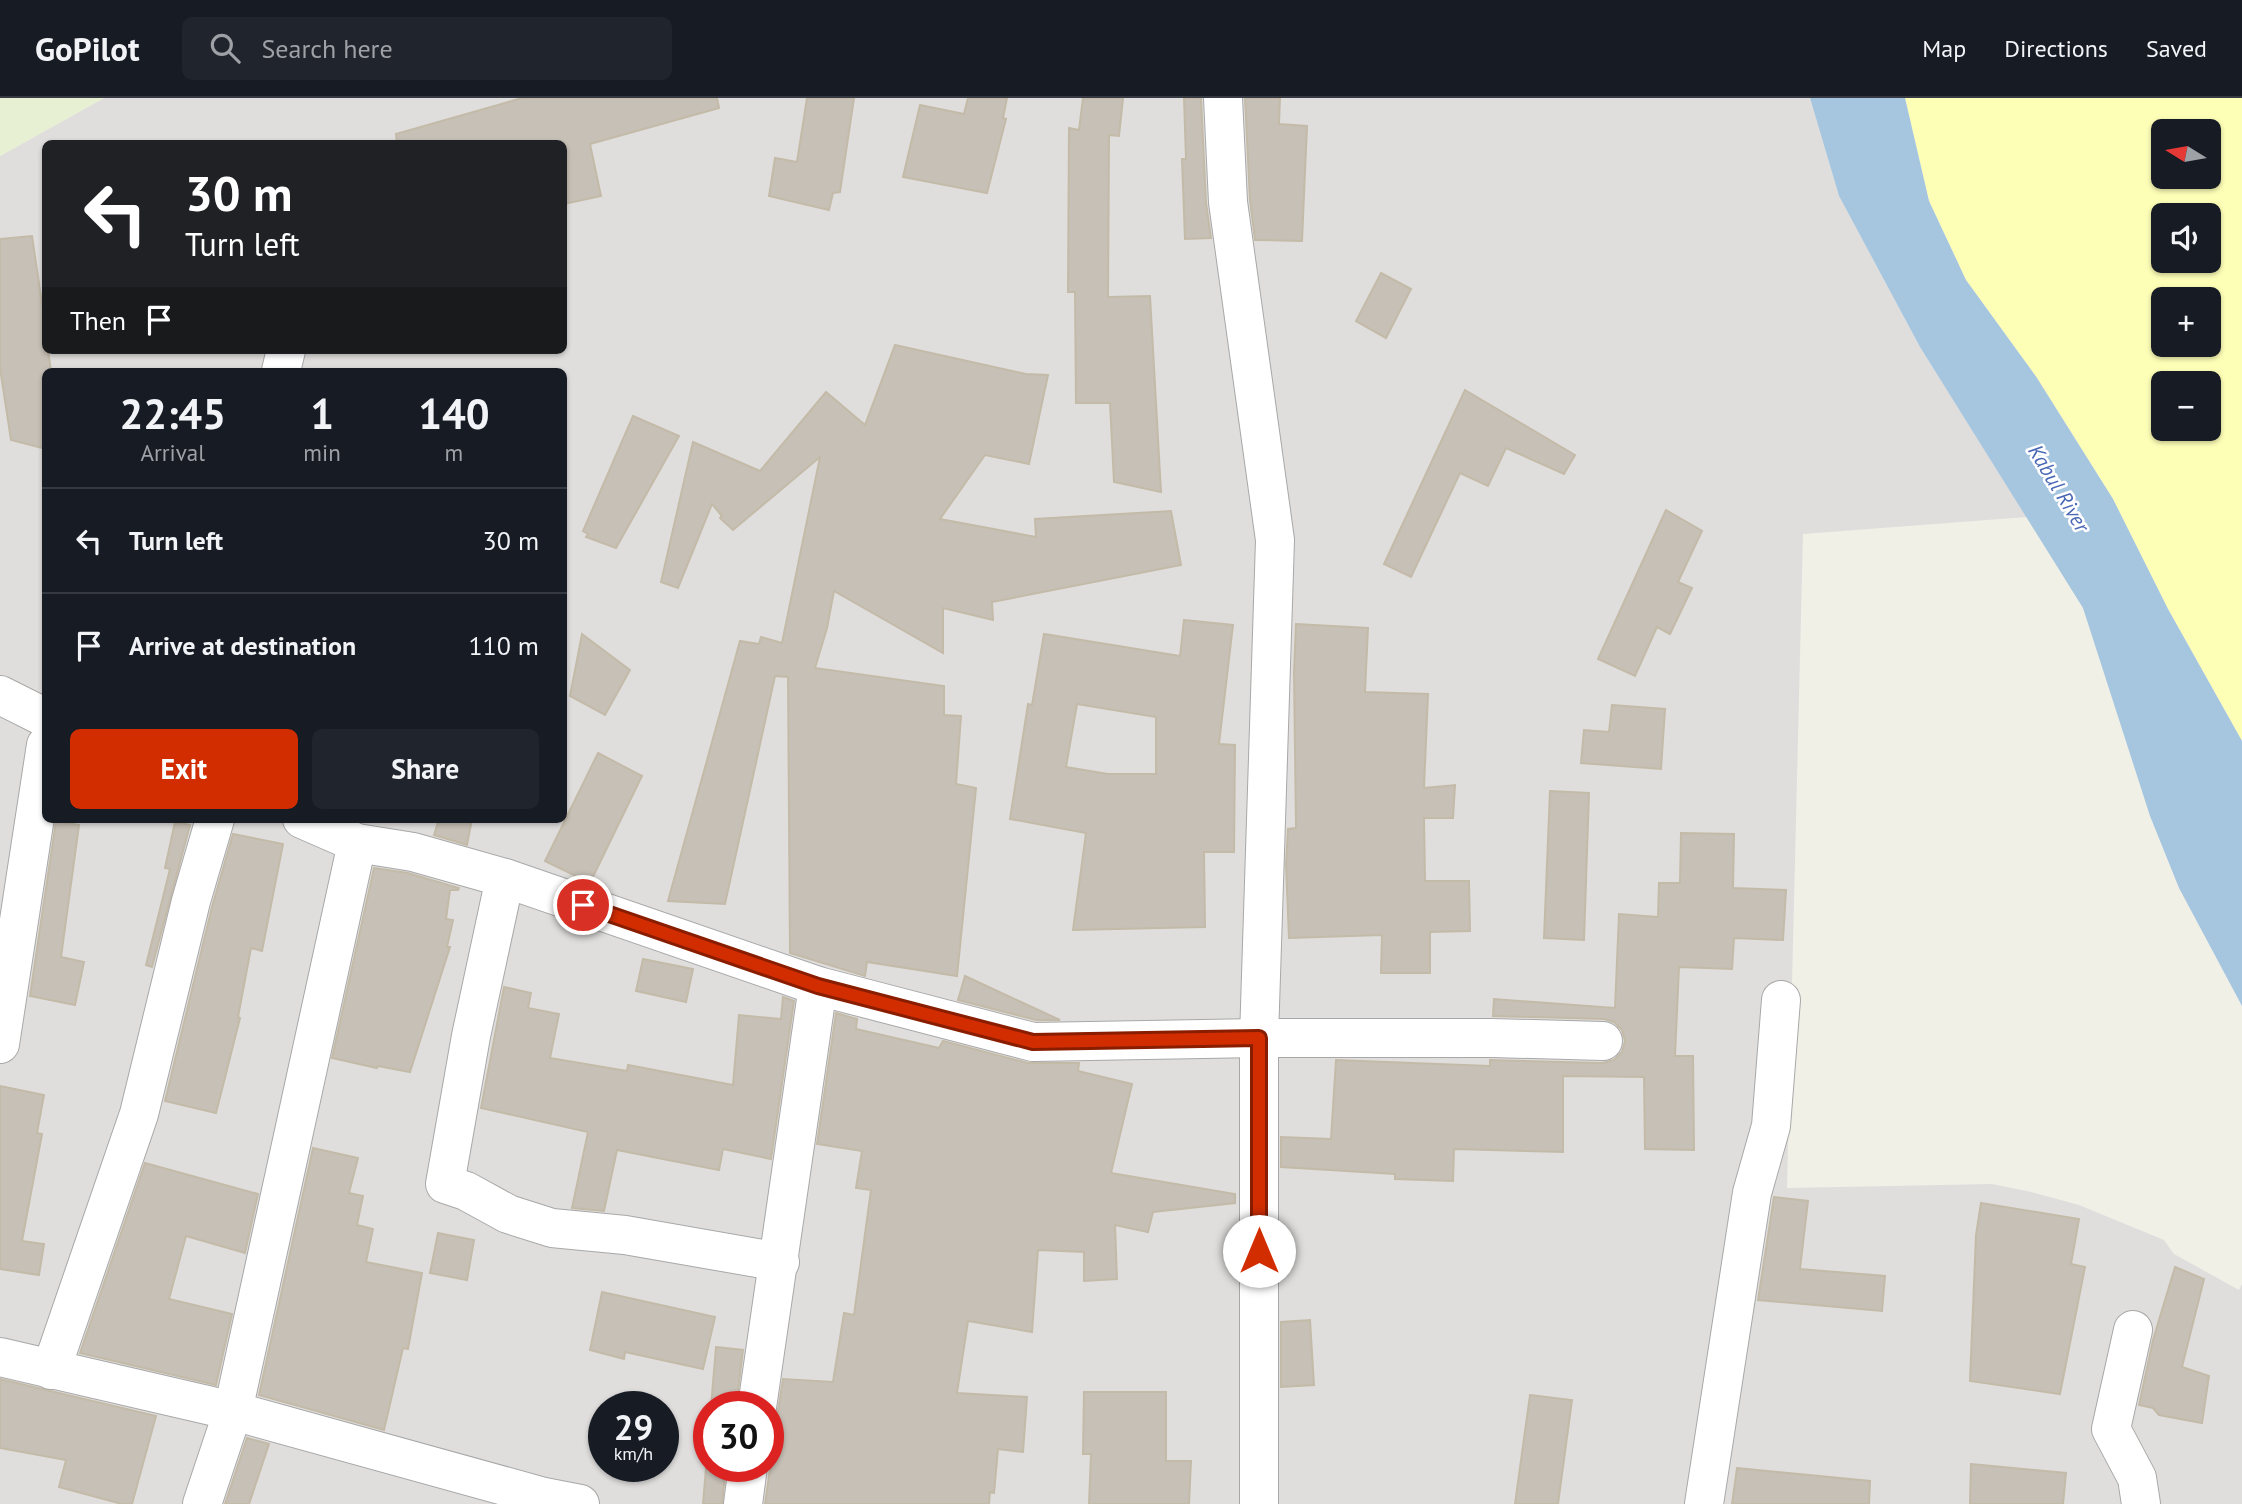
<!DOCTYPE html>
<meta charset="utf-8">
<style>
body{margin:0;font-family:"PT Sans",sans-serif;background:#20242c;color:#f1f3f6;height:100vh;display:flex;flex-direction:column;font-size:26px;white-space:nowrap}
*{box-sizing:border-box;margin:0}
p{font-size:23px;color:#9ea1a6}
.icon{flex:none;width:38px;height:38px;fill:none;stroke:currentColor;stroke-width:2;stroke-linecap:round;stroke-linejoin:round}
.map{position:relative;flex:1;overflow:hidden}
.panel{position:absolute;left:42px;top:270px;width:525px;height:455px;display:flex;flex-direction:column;background:#171b24;border-radius:10px;box-shadow:0 2px 5px #0004}
.panel>*{flex:none}
.banner{position:absolute;left:42px;top:42px;width:525px;height:214px;border-radius:10px;box-shadow:0 2px 5px #0004;background:#202124;color:#fff;overflow:hidden}
.needle{width:46px;rotate:281deg}
.controls{position:absolute;left:2151px;top:21px;display:grid;gap:14px}
.controls a{display:grid;place-items:center;width:70px;height:70px;border-radius:10px;background:#171b24;box-shadow:0 2px 5px #0004;font-size:35px}
.speed{position:absolute;left:588px;top:1293px;display:flex;gap:14px;font-size:35px;font-weight:700;text-align:center}
.speed>*{display:grid;place-content:center;width:91px;height:91px;border-radius:50%;background:#171b24;box-shadow:0 2px 5px #0004;line-height:1}
.speed small{font-size:18px;font-weight:400}
.speed .limit{border:10px solid #d22;background:#fff;color:#111}
.pin{position:absolute;display:grid;place-items:center;width:60px;height:60px;color:#fff;margin:-30px;border:4px solid #fff;border-radius:50%;box-shadow:0 2px 7px #0007}
.me{position:absolute;width:77px;margin:-38px;rotate:0deg;stroke-linejoin:round;filter:drop-shadow(0 0 5px #0008)}
.turn{display:flex;align-items:center;gap:24px;height:147px;padding:0 28px;font-size:32px}
.turn .icon{width:91px;height:91px;stroke-width:2.5}
.turn b{display:block;font-size:49px;line-height:60px}
.then{display:flex;align-items:center;height:66px;padding:0 28px;background:#0003;gap:14px;font-size:26px}
.eta{display:flex;justify-content:space-evenly;align-items:center;height:119px;text-align:center}
.eta b{font-size:42px;font-weight:800;line-height:49px}
.cta{display:flex;gap:14px;margin-top:auto;padding:14px 28px}
.cta a{flex:1;height:80px;border-radius:10px;background:#d12d00;color:#fff;font-size:28px;font-weight:800;line-height:80px;text-align:center}
.cta a+a{background:#20242c;color:#f1f3f6}
ul{padding:0;list-style:none}
li{display:flex;align-items:center;gap:21px;height:105px;padding:0 28px;border-top:2px solid #363941}
li div{flex:1}
li b{display:block;font-size:26px}
li em{font-style:normal}
header{display:flex;align-items:center;gap:42px;box-sizing:border-box;height:98px;padding:0 35px;background:#171b24;border-bottom:2px solid #363941}
header strong{font-size:33px}
nav{display:flex;gap:38px;margin-inline-start:auto;font-size:24px}
.search{width:490px;height:63px;background:#20242c;display:flex;align-items:center;gap:18px;box-sizing:border-box;padding:0 24px;border-radius:10px;color:#9ea1a6;font-size:26px}
.map>svg:first-child{display:block}
.residential{fill:#dfdedd;fill-rule:evenodd}
.farmland{fill:#e7f0d2}
.sand{fill:#feffb7;fill-rule:evenodd}
.water{fill:#a6c6e0}
.building{fill:#c6c0b6;stroke:#c4baa8;stroke-width:2;fill-rule:evenodd}
.lines{fill:none;stroke-linecap:round;stroke-linejoin:round}
.street-casing{stroke:#a8a8a8;stroke-width:40}
.street{stroke:#fff;stroke-width:38}
.route-casing{stroke:#881d00;stroke-width:18}
.route{stroke:#d12d00;stroke-width:12}
.labels{text-anchor:middle;dominant-baseline:central;stroke-width:5;stroke-linejoin:round;paint-order:stroke}
.water-label{font-size:21px;font-style:italic;fill:#4867b5;stroke:#fff}
</style>
<header>
<strong>GoPilot</strong>
<div class="search"><svg class="icon" aria-label="search" viewBox="0 0 24 24"><circle cx="10" cy="10" r="6"/><path d="M15 15l6 6"/></svg>Search here</div>
<nav><a>Map</a><a>Directions</a><a>Saved</a></nav>
</header>
<div class="map">
<svg width="2242" height="1406" viewBox="0 0 2242 1406">
<rect width="100%" height="100%" fill="#f1f0e7"/>
<path class="residential" d="M104 0H1810L1839 98 1920 249 2027 419 1803 436 1787 1090 1992 1086 2031 1094 2079 1107 2164 1142 2174 1156 2239 1192 2242 1186V1406H0V58ZM46 46H564V252H46ZM46 273H564V721H46ZM604 1309H663V1368H604ZM709 1309H768V1368H709Z"/>
<polygon class="farmland" points="0,0 104,0 0,58"/>
<path class="sand" d="M1905 0H2242V643L2168 511 2113 401 2037 280 1966 182 1929 103ZM2163 33H2208V79H2163ZM2163 117H2208V163H2163ZM2163 201H2208V247H2163ZM2163 285H2208V331H2163Z"/>
<polygon class="water" points="1810,0 1905,0 1929,103 1966,182 2037,280 2113,401 2168,511 2242,643 2242,908 2179,790 2150,718 2083,510 1920,249 1839,98"/>
<g class="building">
<polygon points="522,0 717,0 719,10 590,46 601,98 564,106 564,46 397,46 396,36"/>
<polygon points="807,0 854,0 840,94 833,95 829,112 769,98 775,60 797,64"/>
<polygon points="968,0 1007,0 1003,20 1006,21 987,95 903,79 920,7 964,16"/>
<polygon points="1083,0 1123,0 1119,38 1109,37 1108,199 1150,198 1161,394 1114,384 1110,305 1076,305 1075,194 1068,194 1069,30 1079,32"/>
<polygon points="1184,0 1201,0 1206,105 1211,140 1185,141 1182,61 1186,61"/>
<polygon points="1245,0 1280,0 1279,26 1307,28 1302,143 1255,142 1250,102"/>
<polygon points="32,138 46,233 46,252 48,252 51,273 46,273 46,351 11,342 0,270 0,141"/>
<polygon points="1381,175 1411,191 1386,240 1356,223"/>
<polygon points="895,247 1026,276 1048,277 1029,366 985,357 940,421 1036,439 1035,421 1171,413 1181,467 992,504 993,522 943,510 943,555 834,493 827,530 815,570 944,588 944,617 961,618 956,686 976,690 957,878 867,864 865,878 790,855 788,579 775,578 725,806 668,803 740,543 759,546 761,539 782,545 820,359 733,432 720,420 722,418 712,406 678,490 661,484 693,344 760,373 826,294 865,327"/>
<polygon points="1465,292 1575,357 1564,376 1506,350 1488,388 1460,375 1411,479 1384,466"/>
<polygon points="633,318 679,338 616,450 586,439 588,436 583,433"/>
<polygon points="1666,412 1702,433 1678,484 1692,490 1670,536 1657,529 1635,578 1598,561"/>
<path d="M1184 522 1233 527 1219 646 1235 647 1234 754H1204L1205 829 1073 832 1086 735 1010 721 1028 606 1032 607 1044 536 1180 558ZM1077 606 1156 619V676H1108L1066 669Z"/>
<polygon points="1296,526 1368,530 1365,594 1428,596 1424,690 1455,687 1453,720 1424,720 1425,783 1469,783 1470,833 1430,834 1430,875 1381,875 1382,837 1289,840 1286,767 1288,731 1296,730 1294,574"/>
<polygon points="582,536 630,572 605,617 570,598"/>
<polygon points="1612,607 1665,611 1661,671 1581,665 1584,632 1609,634"/>
<polygon points="598,655 642,678 590,785 545,763"/>
<polygon points="1550,693 1589,695 1584,842 1544,840"/>
<polygon points="439,721 472,721 467,747 434,737"/>
<polygon points="56,723 79,727 61,859 84,864 75,907 30,898"/>
<polygon points="175,724 190,727 152,869 146,867 170,771 165,770"/>
<polygon points="1681,735 1734,736 1733,790 1786,792 1783,842 1734,840 1732,871 1679,869 1675,958 1693,958 1694,1052 1645,1051 1644,979 1563,978 1563,1054 1454,1051 1453,1083 1395,1081 1395,1076 1281,1069 1281,1039 1331,1041 1336,962 1490,968 1490,962 1602,965 1614,962 1622,954 1625,943 1622,932 1614,924 1604,921 1493,918 1494,901 1615,910 1619,816 1658,819 1659,785 1680,785"/>
<polygon points="233,736 283,746 262,853 251,850 238,919 240,920 216,1015 165,1003 212,809"/>
<polygon points="374,770 408,775 459,790 458,792 450,792 446,821 453,822 447,849 450,849 410,974 378,968 377,970 332,960"/>
<polygon points="643,861 693,871 686,904 636,893"/>
<polygon points="965,878 1060,922 1036,922 958,902"/>
<polygon points="504,889 531,895 528,910 559,916 550,960 627,973 628,967 733,987 739,917 781,921 783,899 794,903 771,1061 723,1051 719,1072 617,1052 604,1113 572,1110 588,1034 481,1010"/>
<polygon points="836,915 857,921 856,931 939,950 943,943 1028,965 1079,965 1078,973 1132,986 1111,1075 1235,1096 1235,1105 1153,1114 1148,1134 1115,1127 1117,1181 1084,1183 1084,1154 1038,1152 1032,1234 968,1223 957,1295 1027,1299 1023,1354 998,1351 994,1395 990,1394 989,1406 765,1406 770,1371 768,1327 775,1322 778,1313 783,1281 833,1284 844,1215 854,1217 871,1092 856,1090 862,1053 817,1046"/>
<polygon points="0,988 44,997 37,1035 42,1036 22,1143 44,1146 39,1177 0,1171"/>
<polygon points="313,1050 358,1060 349,1095 363,1098 357,1127 373,1131 366,1164 422,1175 408,1251 403,1250 384,1332 259,1297"/>
<polygon points="145,1065 258,1096 245,1155 186,1138 169,1201 232,1216 216,1287 80,1255"/>
<polygon points="1774,1099 1808,1103 1800,1171 1885,1178 1882,1213 1758,1202"/>
<polygon points="1981,1105 2079,1121 2071,1166 2085,1169 2060,1296 1970,1283 1976,1137"/>
<polygon points="438,1135 474,1142 467,1182 430,1175"/>
<polygon points="2175,1169 2204,1181 2182,1269 2209,1278 2202,1325 2159,1317 2153,1310 2139,1307 2153,1242"/>
<polygon points="602,1194 715,1219 703,1271 625,1254 624,1261 590,1252"/>
<polygon points="1310,1222 1314,1287 1281,1289 1281,1224"/>
<polygon points="716,1249 743,1252 736,1309 711,1309"/>
<polygon points="0,1281 156,1318 132,1406 122,1406 59,1389 66,1362 0,1350"/>
<polygon points="1084,1294 1166,1294 1166,1363 1191,1363 1189,1406 1089,1406 1091,1356 1083,1356"/>
<polygon points="1530,1297 1572,1302 1558,1406 1515,1406"/>
<polygon points="709,1335 709,1368 726,1368 722,1406 703,1406"/>
<polygon points="247,1340 269,1346 249,1406 225,1406"/>
<polygon points="1971,1366 2066,1375 2063,1406 1970,1406"/>
<polygon points="1737,1370 1870,1383 1869,1406 1732,1406"/>
</g>
<g class="lines">
<g class="street-casing">
<g id="street">
<polyline points="1223,0 1228,104 1275,442 1259,940 1259,1406"/>
<polyline points="281,273 286,252"/>
<polyline points="0,597 46,620"/>
<polyline points="302,721 357,745 413,754 505,780 818,888 1033,944 1259,940 1492,940 1603,943"/>
<polyline points="505,780 471,938 445,1086 466,1093 508,1116 552,1130 625,1137 780,1164"/>
<polyline points="0,946 46,647"/>
<polyline points="2133,1232 2111,1331 2137,1380 2141,1406"/>
<polyline points="0,1259 233,1313 544,1399 580,1406"/>
<polyline points="51,1272 139,1016 191,803 215,721"/>
<polyline points="757,1309 818,888"/>
<polyline points="202,1406 233,1313 357,745"/>
<polyline points="743,1406 748,1368"/>
<polyline points="1704,1406 1752,1095 1771,1028 1781,902"/>
</g>
</g>
<use href="#street" class="street"/>
</g>
<g class="lines">
<g class="route-casing">
<polyline id="route" points="583,807 818,888 1033,944 1259,940 1259,1153"/>
</g>
<use href="#route" class="route"/>
</g>
<g class="labels">
<g class="water-label">
<text transform="translate(2059 390) rotate(59)">Kabul River</text>
</g>
</g>
</svg>
<div class="controls">
<a><svg class="needle" viewBox="-14 -14 28 28"><path d="M0-13l5 13h-10z" fill="#e53935"/><path d="M0 13l5-13h-10z" fill="#9ea1a6"/></svg></a>
<a><svg class="icon" aria-label="sound" viewBox="0 0 24 24"><path d="M4 9h4l5-4v14l-5-4H4zM17 9q2 3 0 6"/></svg></a>
<a>+</a>
<a>−</a>
</div>
<div class="speed"><div>29<small>km/h</small></div><div class="limit">30</div></div>
<div class="pin" style="left:583px;top:807px;background:#d93025"><svg class="icon" aria-label="arrive" viewBox="0 0 24 24"><path d="M6 21V4h12l-3 4 3 4H6"/></svg></div>
<svg class="me" style="left:1259px;top:1153px" viewBox="-20 -20 40 40"><circle r="19" fill="#fff"/><path d="M0-13L10 11 0 6-10 11z" fill="#d12d00"/></svg>
<div class="banner">
<div class="turn"><svg class="icon" aria-label="left" viewBox="0 0 24 24"><path d="M17 20v-9H6M10 6l-5 5 5 5"/></svg><div><b>30 m</b>Turn left</div></div>
<div class="then">Then<svg class="icon" aria-label="arrive" viewBox="0 0 24 24"><path d="M6 21V4h12l-3 4 3 4H6"/></svg></div>
</div>
<section class="panel">
<div class="eta">
<div><b>22:45</b><p>Arrival</p></div>
<div><b>1</b><p>min</p></div>
<div><b>140</b><p>m</p></div>
</div>
<ul>
<li><svg class="icon" aria-label="left" viewBox="0 0 24 24"><path d="M17 20v-9H6M10 6l-5 5 5 5"/></svg><div><b>Turn left</b></div><em>30 m</em></li>
<li><svg class="icon" aria-label="arrive" viewBox="0 0 24 24"><path d="M6 21V4h12l-3 4 3 4H6"/></svg><div><b>Arrive at destination</b></div><em>110 m</em></li>
</ul>
<div class="cta"><a>Exit</a><a>Share</a></div>
</section>
</div>
